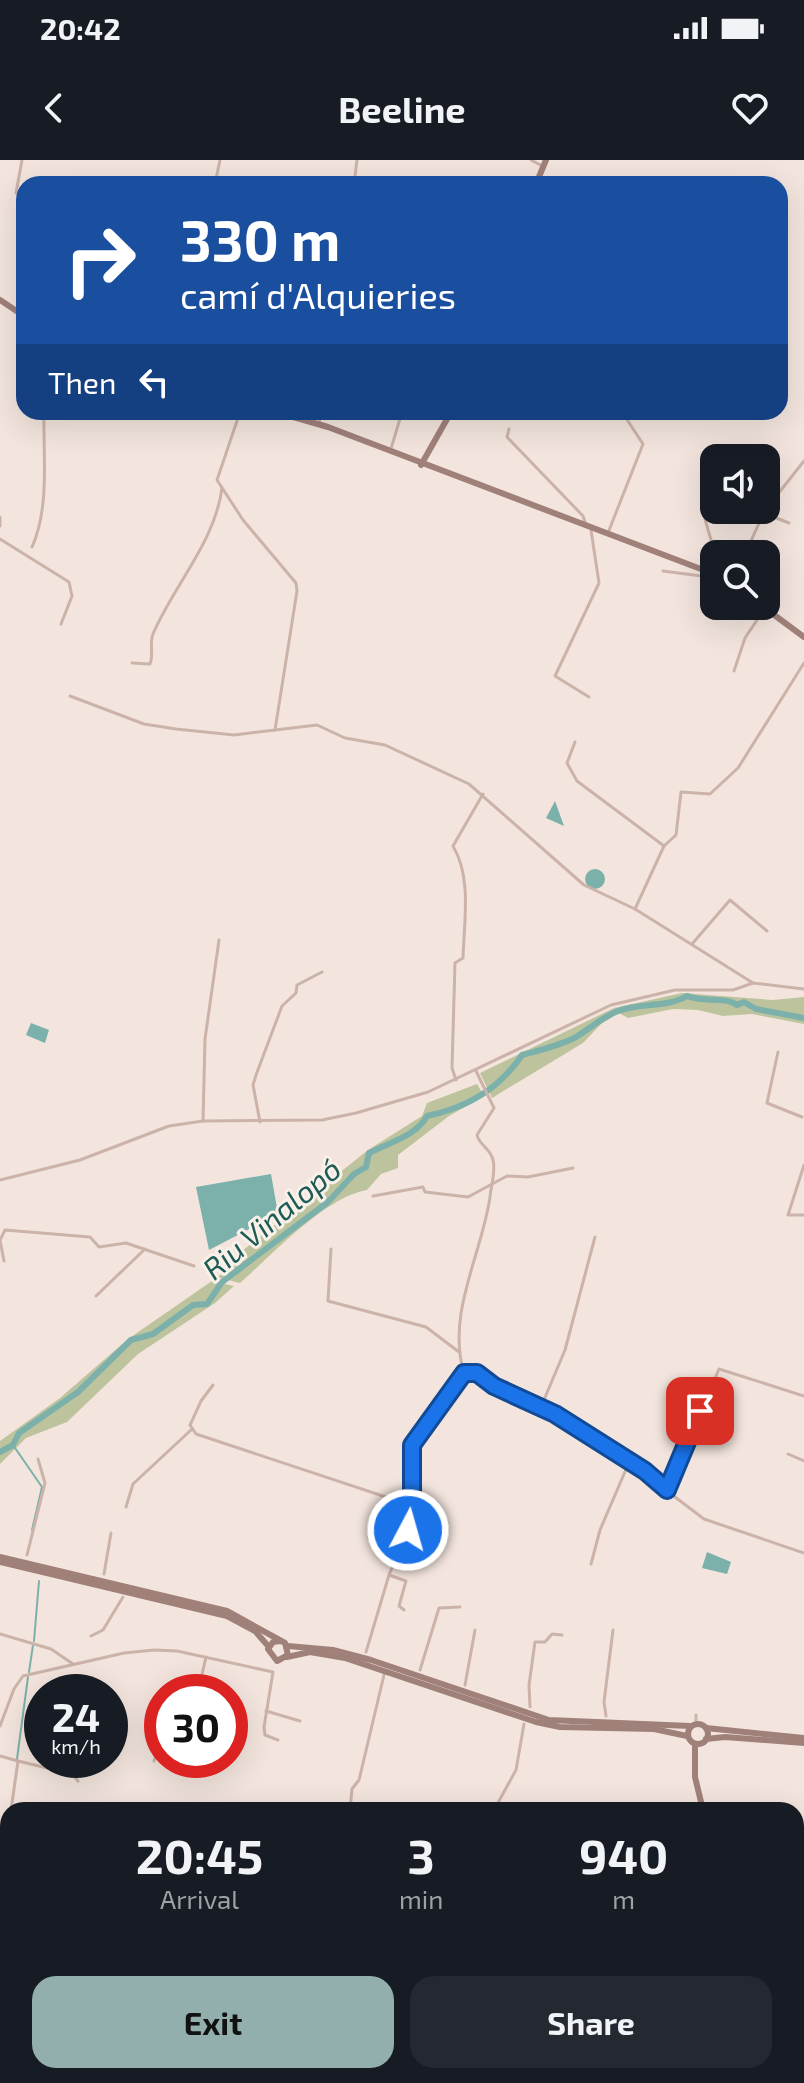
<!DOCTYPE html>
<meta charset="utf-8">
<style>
body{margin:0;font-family:"Exo 2",sans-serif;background:#242831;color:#f1f3f6;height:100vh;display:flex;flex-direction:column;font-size:30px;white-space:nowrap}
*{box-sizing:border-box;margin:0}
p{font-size:26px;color:#9ea1a6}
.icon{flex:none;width:44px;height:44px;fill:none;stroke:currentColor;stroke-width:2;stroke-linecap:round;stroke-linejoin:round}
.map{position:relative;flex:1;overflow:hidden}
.side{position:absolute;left:0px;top:1642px;width:804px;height:282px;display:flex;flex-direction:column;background:#171b24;border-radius:24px 24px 0 0;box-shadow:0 8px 32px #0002}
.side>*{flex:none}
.guide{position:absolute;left:16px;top:16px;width:772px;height:244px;border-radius:24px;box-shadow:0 8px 32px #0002;background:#1a4fa0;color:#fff;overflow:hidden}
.fabs{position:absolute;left:700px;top:284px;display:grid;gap:16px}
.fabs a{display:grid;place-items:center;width:80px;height:80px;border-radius:16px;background:#171b24;box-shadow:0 8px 32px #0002;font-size:40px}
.speed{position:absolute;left:24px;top:1514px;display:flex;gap:16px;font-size:40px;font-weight:700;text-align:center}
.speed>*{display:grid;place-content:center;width:104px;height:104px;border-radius:50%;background:#171b24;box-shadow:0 8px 32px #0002;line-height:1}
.speed small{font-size:20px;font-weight:400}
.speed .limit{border:12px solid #d22;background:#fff;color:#111}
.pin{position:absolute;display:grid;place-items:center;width:68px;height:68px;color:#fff;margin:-34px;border-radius:16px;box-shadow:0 4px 12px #0006}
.me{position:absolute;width:88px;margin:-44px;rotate:6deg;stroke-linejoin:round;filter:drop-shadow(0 0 6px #0008)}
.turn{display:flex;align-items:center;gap:28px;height:168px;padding:0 32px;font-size:36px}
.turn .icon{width:104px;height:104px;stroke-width:2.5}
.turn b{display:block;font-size:56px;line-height:68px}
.then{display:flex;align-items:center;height:76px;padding:0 32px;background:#0003;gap:16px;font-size:30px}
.eta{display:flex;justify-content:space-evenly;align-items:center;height:136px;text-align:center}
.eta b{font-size:48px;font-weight:700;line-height:56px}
.button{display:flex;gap:16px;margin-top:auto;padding:16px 32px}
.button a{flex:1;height:92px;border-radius:24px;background:#92afae;color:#111;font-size:32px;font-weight:700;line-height:92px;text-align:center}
.button a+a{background:#242831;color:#f1f3f6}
.status{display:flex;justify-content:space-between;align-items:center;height:56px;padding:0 40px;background:#171b24;direction:ltr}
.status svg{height:22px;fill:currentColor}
header{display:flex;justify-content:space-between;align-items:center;height:104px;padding:0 32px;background:#171b24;font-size:36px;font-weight:700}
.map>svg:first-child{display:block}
.green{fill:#bdc39d}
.water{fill:#7bb1aa}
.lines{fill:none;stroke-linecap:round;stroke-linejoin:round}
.stream{stroke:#7bb1aa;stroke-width:2}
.river{stroke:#7bb1aa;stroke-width:6}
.street{stroke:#ccb3a9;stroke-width:3}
.secondary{stroke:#a0817a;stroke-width:6}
.route-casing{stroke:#114b97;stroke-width:20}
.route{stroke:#1a73e8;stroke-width:14}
.labels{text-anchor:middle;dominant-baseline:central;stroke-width:6;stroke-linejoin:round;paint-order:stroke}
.water-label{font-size:30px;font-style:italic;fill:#1d5c55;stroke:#faf0ea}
</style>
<div class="status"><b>20:42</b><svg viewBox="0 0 49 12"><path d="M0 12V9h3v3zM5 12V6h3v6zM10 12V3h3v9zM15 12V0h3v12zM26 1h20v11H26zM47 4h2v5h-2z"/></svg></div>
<header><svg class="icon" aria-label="back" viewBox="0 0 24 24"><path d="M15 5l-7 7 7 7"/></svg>Beeline<svg class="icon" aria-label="heart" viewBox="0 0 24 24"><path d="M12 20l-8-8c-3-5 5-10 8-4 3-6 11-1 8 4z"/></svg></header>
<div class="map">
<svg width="804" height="1923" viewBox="0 0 804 1923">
<rect width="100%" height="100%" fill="#f3e5dd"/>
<g class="green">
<polygon points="682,833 773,840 804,837 804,864 752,854 723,856 698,850 673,849 628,858 619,853 601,864 583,883 492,938 480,913 614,848"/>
<path d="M477 924 484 936 449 956 398 995V1008L381 1014 367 1030C325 1037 273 1094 240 1123L216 1117 226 1112 222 1107 368 990 422 956 427 943Z"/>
<polygon points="212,1121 234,1126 215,1143 138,1194 67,1262 26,1278 0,1304 0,1281 60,1238 128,1179"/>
</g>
<g class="water">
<polygon points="555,641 564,666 546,658"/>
<circle cx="595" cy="719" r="10"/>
<polygon points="31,863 49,870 45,883 26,875"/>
<polygon points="271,1014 278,1054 209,1090 196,1027"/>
<polygon points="707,1392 731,1402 727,1414 702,1408"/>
</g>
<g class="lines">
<g class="stream">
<polyline points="13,1285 42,1327 32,1370"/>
<polyline points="34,1481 39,1421"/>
<polyline points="29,1512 33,1485"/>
<polyline points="17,1599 28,1517"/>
<polyline points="0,1716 8,1662"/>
</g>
<path class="river" d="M0 1292 13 1285 19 1273 78 1232 131 1180 153 1174 193 1145 207 1144 222 1122 328 1042 354 1014 366 1007 369 993C390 982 416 976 427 956 466 948 500 928 522 895 541 890 559 886 576 877 591 868 602 857 618 851 642 842 667 848 687 836 703 843 725 836 737 845L744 842 756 849 804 858"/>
<g class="street">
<polyline points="22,0 16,33 24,34"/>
<polyline points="531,0 544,7"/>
<polyline points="217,17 254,24"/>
<polyline points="215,24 220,0"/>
<polyline points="354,24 357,0"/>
<polyline points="594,24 597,18"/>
<polyline points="18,152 24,112"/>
<polyline points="240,252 217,320 243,360 296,423 297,431 275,570"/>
<polyline points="319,264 321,252"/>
<polyline points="509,269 507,277 583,356 586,365"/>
<polyline points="390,292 402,252"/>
<polyline points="766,349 804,301"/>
<polyline points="764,353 789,363"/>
<polyline points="0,357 0,366"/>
<polyline points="705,359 715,394"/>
<polyline points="608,373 643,284 622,252"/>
<polyline points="0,379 69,422 72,436 61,464"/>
<path d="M32 387C50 347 43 295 44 252"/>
<polyline points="745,394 765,350"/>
<polyline points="663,411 709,417 714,398"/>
<path d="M132 503 150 504C154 494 149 484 153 474 174 425 215 382 222 328"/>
<polyline points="734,511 745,478 765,448"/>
<polyline points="70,536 144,564 176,569 234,575 317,565 345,578 385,585 469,624 584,725 635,749 753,823"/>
<polyline points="589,537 555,516 599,423 591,370"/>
<polyline points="575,582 567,603 577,621 664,686"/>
<polyline points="635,749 664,686 676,675 681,632 710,634 738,608 804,503"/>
<polyline points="692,784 730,740 767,771"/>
<polyline points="778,892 767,943 802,957"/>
<path d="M456 920 452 908 455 803 463 798C464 761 472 718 453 686L483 634"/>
<polyline points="203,961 205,879 219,780"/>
<polyline points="260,962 253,925 256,915 282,846 296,833 297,825 322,812"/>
<polyline points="804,1005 788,1055 804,1055"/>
<polyline points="0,1020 80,1000 169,966 203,961 322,960 356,953 428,932 611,845 675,830 733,830 753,823 804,829"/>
<polyline points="373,1036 423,1027 425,1032 468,1037 507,1016 528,1017 573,1008"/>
<polyline points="331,1089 328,1141 426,1167 459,1192"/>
<polyline points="4,1101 0,1080 5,1070 90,1077 99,1087 126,1083 194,1106"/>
<polyline points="96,1136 145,1089"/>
<path d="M464 1213C446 1154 482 1094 490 1037 491 1026 496 1011 493 1000 491 989 479 985 477 975L494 948 476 911"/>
<polyline points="213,1225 201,1241 190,1265 196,1274 410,1345"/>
<polyline points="541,1247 565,1190 595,1077"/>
<polyline points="788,1294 804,1301"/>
<polyline points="667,1330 719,1209 804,1236"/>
<polyline points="126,1347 133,1324 191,1270"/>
<polyline points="27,1395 45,1323 38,1299"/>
<polyline points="591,1404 600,1370 630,1300"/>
<polyline points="104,1414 111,1373"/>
<polyline points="389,1415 406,1421 399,1446 404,1450"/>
<polyline points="0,1474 51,1489 73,1504"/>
<polyline points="91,1476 103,1470 123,1437"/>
<polyline points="366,1492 389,1415 411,1361 412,1285 430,1256 469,1211 517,1238 543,1247 605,1284 704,1359 804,1393"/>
<polyline points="420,1510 439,1448 460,1447"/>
<polyline points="465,1525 475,1470"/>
<polyline points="198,1532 206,1497"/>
<polyline points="530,1547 529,1525 535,1482 545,1482 552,1474 562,1475"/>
<polyline points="266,1551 300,1561"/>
<polyline points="606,1556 604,1542 613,1470"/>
<polyline points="696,1563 696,1555"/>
<polyline points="0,1566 14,1529 23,1516 124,1493 154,1490 177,1491 273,1512 264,1567 265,1575 278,1580"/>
<polyline points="0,1596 18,1601 11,1650"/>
<polyline points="18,1601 72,1614 78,1621"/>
<polyline points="154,1601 162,1577"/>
<polyline points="350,1650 352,1629 359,1620 384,1515"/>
<polyline points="494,1650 516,1610 524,1564"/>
<polyline points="8,1670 8,1681"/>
<polyline points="0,1841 8,1843"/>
<polyline points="205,1916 227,1923"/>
<polyline points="473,1916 474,1923"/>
<polyline points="11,1923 11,1916"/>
<polyline points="71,1923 71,1916"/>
<polyline points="111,1923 112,1916"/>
<polyline points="265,1923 265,1916"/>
<polyline points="336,1923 336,1916"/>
</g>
<g class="secondary">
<polyline points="536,24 546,0"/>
<polyline points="0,140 24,156"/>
<polyline points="276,252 328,267 714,414"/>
<polyline points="421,305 451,252"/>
<polyline points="762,446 804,477"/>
<polyline points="0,1397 227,1451 285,1483 288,1495 277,1501 268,1489 273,1482 280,1481"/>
<polyline points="0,1402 227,1456 255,1471 269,1487"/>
<polyline points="288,1486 333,1490 371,1500 549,1560 690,1566"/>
<polyline points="287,1497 310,1492 345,1498 536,1562 560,1567 654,1569 687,1576"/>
<circle cx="698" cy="1574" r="10"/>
<polyline points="706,1568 804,1578"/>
<polyline points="706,1579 725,1577 804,1583"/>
<polyline points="695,1584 695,1617 703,1650"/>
<polyline points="796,1728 804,1732"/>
</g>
</g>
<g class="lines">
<g class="route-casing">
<polyline id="route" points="408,1370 412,1354 412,1285 464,1213 477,1213 494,1226 555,1254 645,1311 667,1330 700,1251"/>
</g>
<use href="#route" class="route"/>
</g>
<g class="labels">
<g class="water-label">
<text transform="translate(271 1058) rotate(-40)">Riu Vinalopó</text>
</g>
</g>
</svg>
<div class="fabs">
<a><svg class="icon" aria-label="sound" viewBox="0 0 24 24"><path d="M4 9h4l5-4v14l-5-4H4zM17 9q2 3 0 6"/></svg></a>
<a><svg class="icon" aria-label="search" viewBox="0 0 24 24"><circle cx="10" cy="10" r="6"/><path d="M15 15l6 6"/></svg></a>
</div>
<div class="speed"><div>24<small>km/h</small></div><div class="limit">30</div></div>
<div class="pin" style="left:700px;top:1251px;background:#d93025"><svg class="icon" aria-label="arrive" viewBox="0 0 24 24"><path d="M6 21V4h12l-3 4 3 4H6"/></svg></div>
<svg class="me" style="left:408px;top:1370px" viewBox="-20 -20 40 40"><circle r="17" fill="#1a73e8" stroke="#fff" stroke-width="3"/><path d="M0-11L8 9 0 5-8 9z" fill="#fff"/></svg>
<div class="guide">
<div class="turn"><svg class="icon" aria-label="right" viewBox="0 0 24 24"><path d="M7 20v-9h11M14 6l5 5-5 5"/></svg><div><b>330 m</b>camí d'Alquieries</div></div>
<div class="then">Then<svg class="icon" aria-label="left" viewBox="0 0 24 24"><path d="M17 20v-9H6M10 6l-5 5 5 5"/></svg></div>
</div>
<section class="side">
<div class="eta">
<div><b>20:45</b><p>Arrival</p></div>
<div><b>3</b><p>min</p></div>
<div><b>940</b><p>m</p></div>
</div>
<div class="button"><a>Exit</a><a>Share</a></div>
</section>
</div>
